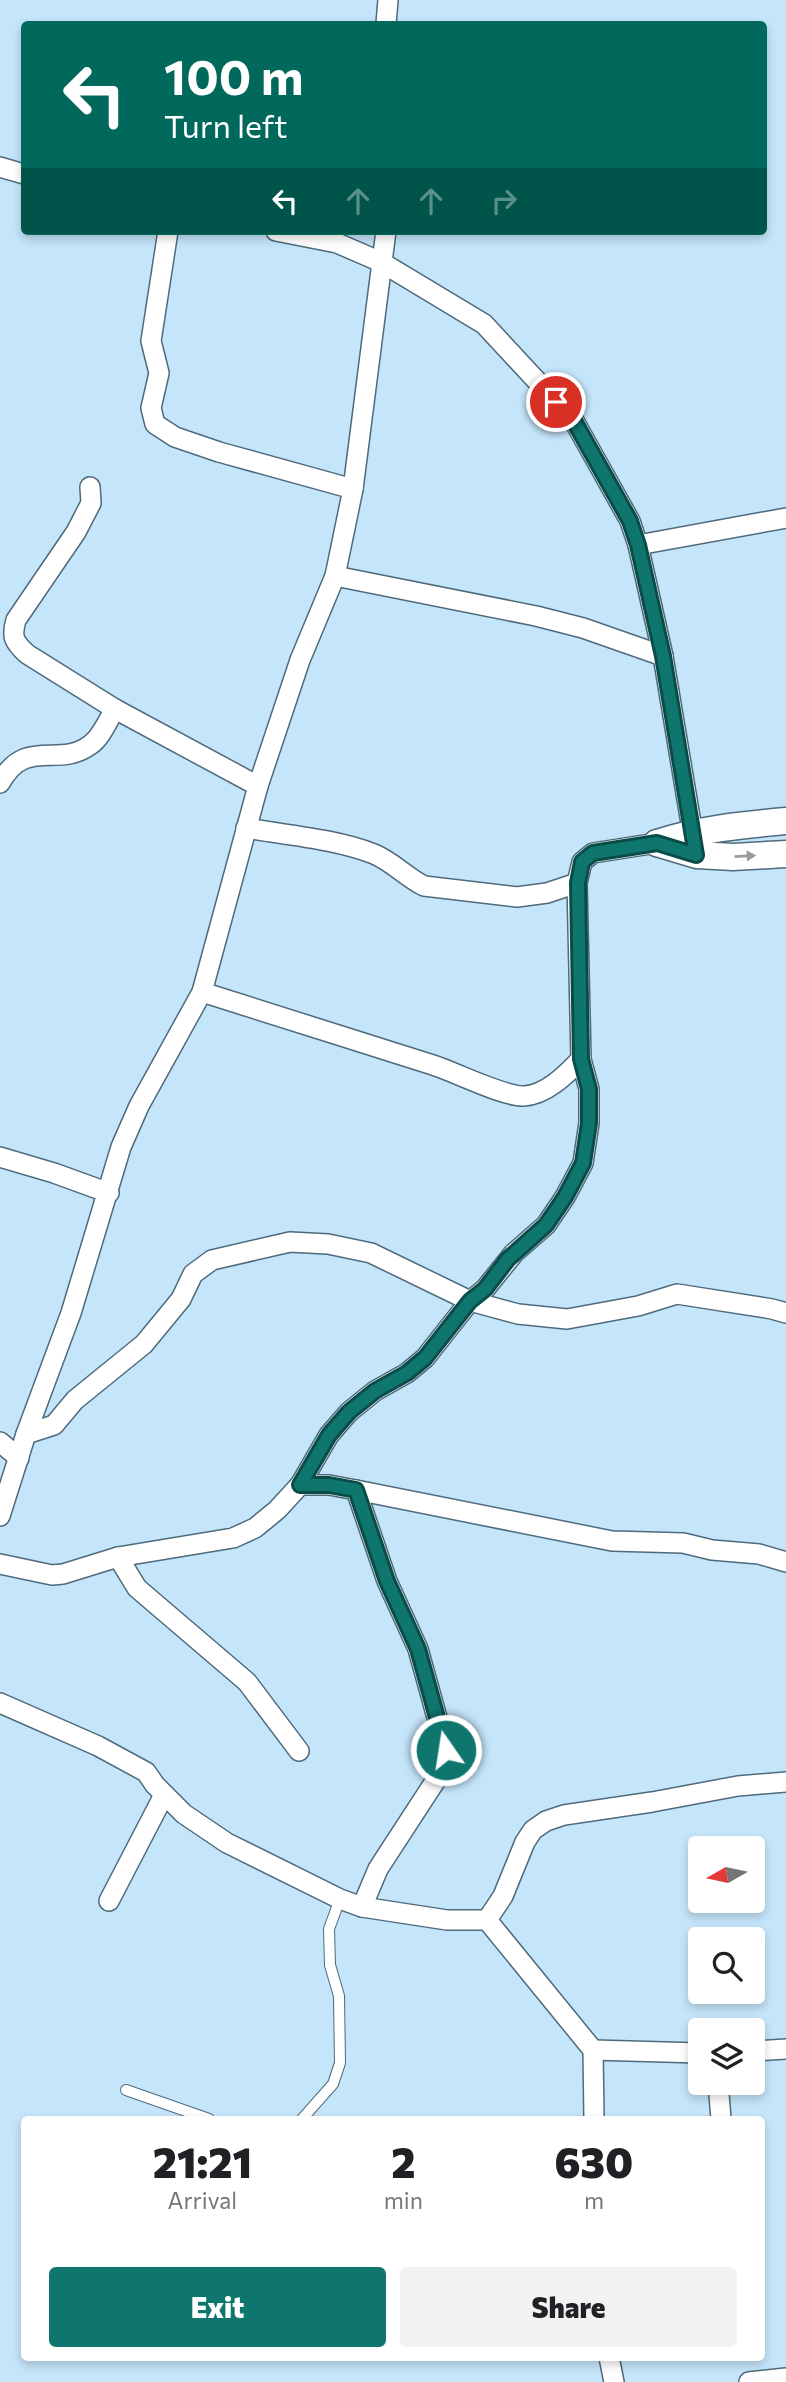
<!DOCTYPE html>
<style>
body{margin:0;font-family:Commissioner,sans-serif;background:#f2f2f2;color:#202124;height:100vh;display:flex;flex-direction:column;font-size:26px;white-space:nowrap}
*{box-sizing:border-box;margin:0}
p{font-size:23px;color:#757577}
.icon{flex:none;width:38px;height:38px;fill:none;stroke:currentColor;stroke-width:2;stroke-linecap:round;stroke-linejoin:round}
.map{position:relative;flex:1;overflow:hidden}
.drawer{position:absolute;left:21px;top:2116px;width:744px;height:245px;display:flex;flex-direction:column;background:#fff;border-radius:7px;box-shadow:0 4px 10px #0003}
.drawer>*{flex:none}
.banner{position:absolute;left:21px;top:21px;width:746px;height:214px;border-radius:7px;box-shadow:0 4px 10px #0003;background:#00695c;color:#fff;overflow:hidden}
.needle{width:46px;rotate:261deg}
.controls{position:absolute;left:688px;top:1836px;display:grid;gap:14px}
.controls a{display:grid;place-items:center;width:77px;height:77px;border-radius:7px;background:#fff;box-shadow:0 4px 10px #0003;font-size:35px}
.pin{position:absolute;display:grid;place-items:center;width:60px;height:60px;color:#fff;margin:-30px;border:4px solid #fff;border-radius:50%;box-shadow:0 2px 7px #0007}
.me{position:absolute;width:77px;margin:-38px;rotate:347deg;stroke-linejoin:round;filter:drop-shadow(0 0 5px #0008)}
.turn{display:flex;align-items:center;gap:24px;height:147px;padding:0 28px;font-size:32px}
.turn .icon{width:91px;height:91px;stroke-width:2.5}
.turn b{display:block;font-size:49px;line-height:60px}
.lanes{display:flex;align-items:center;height:66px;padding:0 28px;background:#0003;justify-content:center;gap:35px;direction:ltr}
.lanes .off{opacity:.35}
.eta{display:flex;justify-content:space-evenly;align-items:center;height:119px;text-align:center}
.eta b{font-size:42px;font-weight:800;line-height:49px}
.primary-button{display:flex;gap:14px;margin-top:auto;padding:14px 28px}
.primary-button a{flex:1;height:80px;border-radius:7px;background:#0f766e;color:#fff;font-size:28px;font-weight:800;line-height:80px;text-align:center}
.primary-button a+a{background:#f2f2f2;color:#202124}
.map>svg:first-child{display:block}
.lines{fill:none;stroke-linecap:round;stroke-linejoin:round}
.lane-casing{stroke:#4e6a7c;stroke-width:12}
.street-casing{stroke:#4e6a7c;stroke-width:22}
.secondary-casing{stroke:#4e6a7c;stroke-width:29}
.lane{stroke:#fff;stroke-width:10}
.street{stroke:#fff;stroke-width:19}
.secondary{stroke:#fff;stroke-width:26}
.oneway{fill:#969ca0}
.route-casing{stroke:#0a4d48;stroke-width:18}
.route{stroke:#0f766e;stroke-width:12}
</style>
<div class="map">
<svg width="786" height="2382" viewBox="0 0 786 2382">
<rect width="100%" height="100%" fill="#c5e5fa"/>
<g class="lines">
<g class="lane-casing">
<g id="lane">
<polyline points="126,2090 209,2119"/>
<polyline points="302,2119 333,2084 340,2063 339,1996 330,1965 329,1929 340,1899"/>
</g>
</g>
<g class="street-casing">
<g id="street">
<polyline points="386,24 388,0"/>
<polyline points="0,167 24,174"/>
<polyline points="168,231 151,341 159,373 151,408 155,424 175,437 219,452 353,489"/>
<polyline points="276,231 337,243 381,262 484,324 574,421 630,521 638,545 663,656 695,847"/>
<path d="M90 487 91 503 76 532 16 620C11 637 14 642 27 654L115 709 258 786"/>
<polyline points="638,545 786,518"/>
<polyline points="335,576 536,616 583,628 663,656"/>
<path d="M0 783C26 736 58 769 90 745 101 738 108 720 115 709"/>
<path d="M246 828C286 835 336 839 374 854 393 862 406 877 424 886L517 897 547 893 577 883"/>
<path d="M202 992C279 1017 356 1040 433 1065 455 1072 504 1097 524 1096 546 1095 567 1074 581 1059"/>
<polyline points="0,1157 54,1173 109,1193"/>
<polyline points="26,1434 54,1425 75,1400 144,1344 181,1299 193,1274 212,1260 290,1242 328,1244 371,1253 470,1301 518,1314 567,1319 638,1306 677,1294 772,1309 786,1313"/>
<polyline points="0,1442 19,1458"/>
<polyline points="300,1485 329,1485 356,1490 612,1541 683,1543 712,1550 759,1554 786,1562"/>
<polyline points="356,1490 387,1581 418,1649 446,1750 445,1766 378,1869 362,1907"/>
<polyline points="0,1516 26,1434 71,1313 121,1147 139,1106 202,992 258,786 300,660 335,576 353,489 386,231"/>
<polyline points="118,1557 137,1588 247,1682 299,1751"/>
<polyline points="0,1564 52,1575 63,1574 118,1557 233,1538 255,1528 277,1510 300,1485 329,1435 349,1412 375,1391 407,1373 425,1358 470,1301 485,1289 514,1253 546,1225 565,1197 583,1163 589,1123 589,1089 581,1059 577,883 582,862 593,853 657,843"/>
<polyline points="0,1703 98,1746 146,1772 155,1785 184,1814 227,1843 340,1899 362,1907 447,1920 487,1920"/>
<polyline points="109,1901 164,1795"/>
<polyline points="487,1920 503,1896 525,1842 533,1830 546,1821 564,1815 652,1802 738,1786 786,1782"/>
<polyline points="487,1920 593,2050 594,2119"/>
<polyline points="593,2050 700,2053"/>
<polyline points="752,2051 786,2049"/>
<polyline points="718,2082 721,2119"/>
<polyline points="609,2357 614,2382"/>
<polyline points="749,2382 786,2378"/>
</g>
</g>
<g class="secondary-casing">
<g id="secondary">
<path d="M657 843C700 829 741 825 786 821"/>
<polyline points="657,843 697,855 733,857 786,854"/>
</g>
</g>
<use href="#lane" class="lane"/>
<use href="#street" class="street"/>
<use href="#secondary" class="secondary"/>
</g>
<defs><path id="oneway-solid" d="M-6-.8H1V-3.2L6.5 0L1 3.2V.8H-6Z" transform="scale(1.75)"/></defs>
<use class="oneway" href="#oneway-solid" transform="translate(745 856) rotate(-3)"/>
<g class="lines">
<g class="route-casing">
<polyline id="route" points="446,1750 418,1649 387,1581 356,1490 329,1485 300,1485 329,1435 349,1412 375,1391 407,1373 425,1358 470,1301 485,1289 508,1259 546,1225 565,1197 583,1163 589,1123 589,1089 581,1059 578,883 582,862 593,853 657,843 696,855 663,656 638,545 630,521 574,421 556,402"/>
</g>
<use href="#route" class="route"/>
</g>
</svg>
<div class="controls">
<a><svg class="needle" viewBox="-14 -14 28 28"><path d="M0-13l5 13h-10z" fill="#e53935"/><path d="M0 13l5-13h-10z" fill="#757577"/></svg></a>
<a><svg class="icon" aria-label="search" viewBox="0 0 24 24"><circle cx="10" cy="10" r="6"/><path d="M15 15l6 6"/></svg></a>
<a><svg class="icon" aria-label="layers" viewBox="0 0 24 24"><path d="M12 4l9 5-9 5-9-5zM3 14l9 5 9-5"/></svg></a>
</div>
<div class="pin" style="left:556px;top:402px;background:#d93025"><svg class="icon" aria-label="arrive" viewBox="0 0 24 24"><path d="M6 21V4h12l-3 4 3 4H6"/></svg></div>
<svg class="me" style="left:446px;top:1750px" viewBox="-20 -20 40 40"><circle r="17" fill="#0f766e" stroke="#fff" stroke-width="3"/><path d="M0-11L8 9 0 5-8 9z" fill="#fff"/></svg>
<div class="banner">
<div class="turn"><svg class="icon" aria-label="left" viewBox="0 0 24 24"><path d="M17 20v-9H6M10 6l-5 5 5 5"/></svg><div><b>100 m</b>Turn left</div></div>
<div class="lanes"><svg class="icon" aria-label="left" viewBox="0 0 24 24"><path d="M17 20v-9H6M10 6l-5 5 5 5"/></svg><svg class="icon off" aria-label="ahead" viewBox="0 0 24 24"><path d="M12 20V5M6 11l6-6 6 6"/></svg><svg class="icon off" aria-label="ahead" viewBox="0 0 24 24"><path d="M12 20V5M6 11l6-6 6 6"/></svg><svg class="icon off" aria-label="right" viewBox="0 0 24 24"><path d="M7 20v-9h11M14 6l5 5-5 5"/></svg></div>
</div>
<section class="drawer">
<div class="eta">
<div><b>21:21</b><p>Arrival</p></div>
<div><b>2</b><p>min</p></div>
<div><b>630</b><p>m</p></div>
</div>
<div class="primary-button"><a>Exit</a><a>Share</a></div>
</section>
</div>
